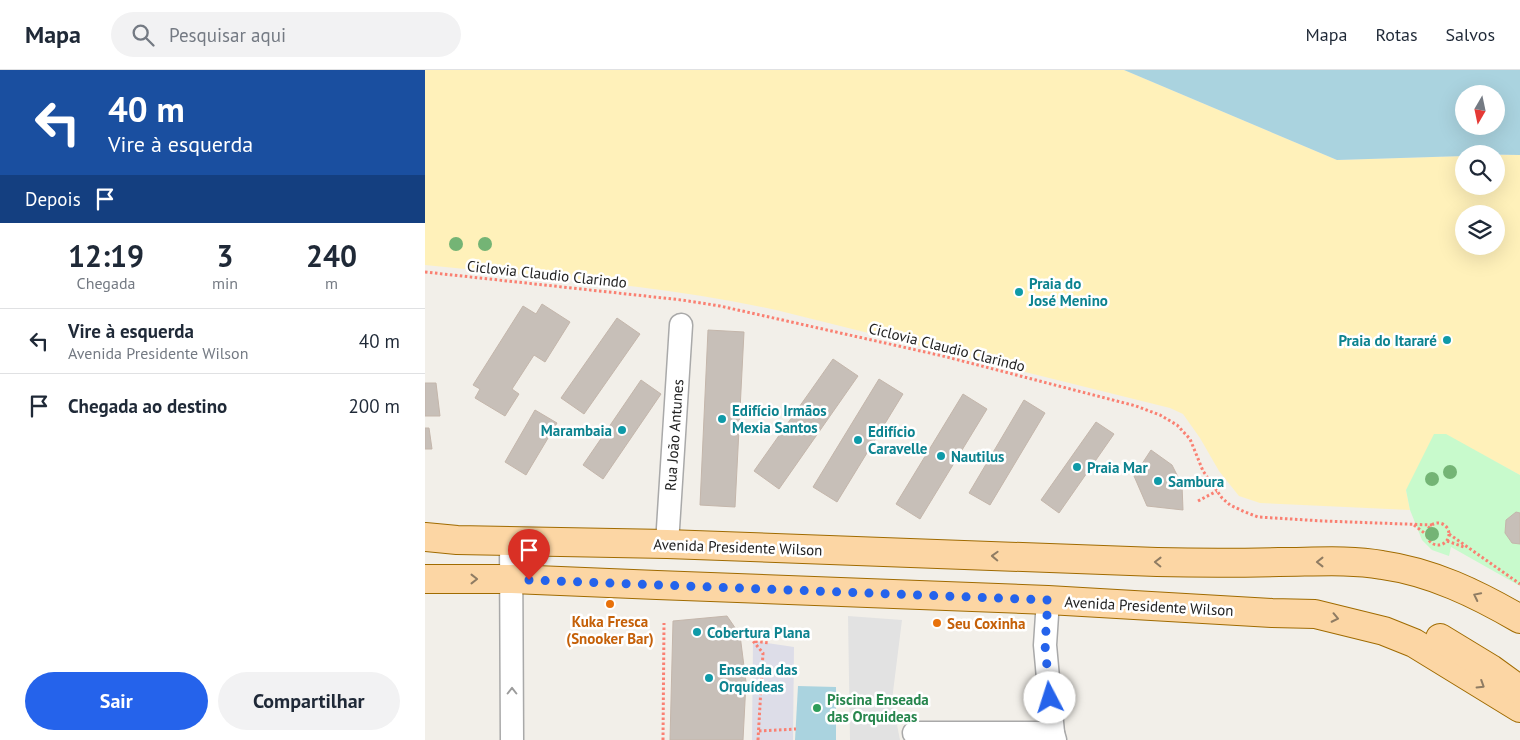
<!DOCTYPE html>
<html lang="pt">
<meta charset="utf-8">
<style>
body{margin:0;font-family:"PT Sans",sans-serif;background:#f2f2f3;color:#1f2937;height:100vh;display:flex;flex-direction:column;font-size:19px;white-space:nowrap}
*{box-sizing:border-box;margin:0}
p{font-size:16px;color:#747a83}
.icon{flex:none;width:28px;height:28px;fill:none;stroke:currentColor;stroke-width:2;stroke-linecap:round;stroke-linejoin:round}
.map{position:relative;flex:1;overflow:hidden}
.panel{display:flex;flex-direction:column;background:#fff;width:425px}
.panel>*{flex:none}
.top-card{background:#1a4fa0;color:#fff;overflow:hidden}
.needle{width:32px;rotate:189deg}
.tools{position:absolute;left:1030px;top:15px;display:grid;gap:10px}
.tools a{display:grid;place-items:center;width:50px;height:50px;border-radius:50%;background:#fff;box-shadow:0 5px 20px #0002;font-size:25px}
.pin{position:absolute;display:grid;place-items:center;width:42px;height:42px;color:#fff;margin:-51px -21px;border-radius:50% 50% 50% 0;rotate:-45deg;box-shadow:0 0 5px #0007}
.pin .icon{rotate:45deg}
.me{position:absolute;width:55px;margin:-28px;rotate:355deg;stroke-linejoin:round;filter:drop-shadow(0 0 4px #0008)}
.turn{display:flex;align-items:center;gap:18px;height:105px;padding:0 25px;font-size:22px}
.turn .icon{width:65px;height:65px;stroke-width:2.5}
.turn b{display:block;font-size:35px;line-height:42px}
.then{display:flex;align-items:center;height:48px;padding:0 25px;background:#0003;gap:10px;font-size:19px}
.eta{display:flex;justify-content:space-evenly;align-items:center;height:85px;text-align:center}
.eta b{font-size:30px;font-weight:700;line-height:35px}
.action{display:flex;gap:10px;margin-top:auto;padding:10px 25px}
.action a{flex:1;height:58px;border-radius:30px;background:#2563eb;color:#fff;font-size:20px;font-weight:700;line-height:58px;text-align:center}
.action a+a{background:#f2f2f3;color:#1f2937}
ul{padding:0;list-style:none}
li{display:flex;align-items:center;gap:15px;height:65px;padding:0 25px;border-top:1px solid #e0e1e3}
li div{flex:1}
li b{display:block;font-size:19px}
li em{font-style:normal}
header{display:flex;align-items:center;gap:30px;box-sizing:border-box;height:70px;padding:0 25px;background:#fff;border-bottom:1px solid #e0e1e3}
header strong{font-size:24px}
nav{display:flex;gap:28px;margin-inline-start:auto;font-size:18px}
.search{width:350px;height:45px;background:#f2f2f3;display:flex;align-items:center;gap:12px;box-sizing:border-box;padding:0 18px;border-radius:28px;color:#747a83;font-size:19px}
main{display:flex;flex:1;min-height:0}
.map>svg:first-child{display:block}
.sand{fill:#fff1ba;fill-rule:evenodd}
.park{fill:#c8facc}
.parking{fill:#e2e2e2}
.plaza{fill:#dddde8}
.water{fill:#aad3df;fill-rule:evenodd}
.building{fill:#c7bfb8;stroke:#c4b6ab}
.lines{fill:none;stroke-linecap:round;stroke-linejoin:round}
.minor-casing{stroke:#a9a9a9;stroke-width:25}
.major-casing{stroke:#a06b00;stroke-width:30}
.path{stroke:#fa8072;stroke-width:3;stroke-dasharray:2.5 2.5;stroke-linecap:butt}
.minor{stroke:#fff;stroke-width:22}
.major{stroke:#fcd6a4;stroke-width:28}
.tree{fill:#74b475}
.oneway{stroke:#8f7c63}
.oneway2{stroke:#9c9c9c}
.route{stroke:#2563eb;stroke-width:9;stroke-dasharray:0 16.2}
.culture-dot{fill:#0f9aa8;stroke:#fff;stroke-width:2}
.food-dot{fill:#e8710a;stroke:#fff;stroke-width:2}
.leisure-dot{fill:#2e9e5b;stroke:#fff;stroke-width:2}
.labels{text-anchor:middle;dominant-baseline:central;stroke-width:5;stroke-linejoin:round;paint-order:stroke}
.street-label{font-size:15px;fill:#222;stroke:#fff}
.culture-label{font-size:15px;font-weight:bold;fill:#0d838f;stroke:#fff;text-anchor:start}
.food-label{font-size:15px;font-weight:bold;fill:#c56008;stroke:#fff}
.leisure-label{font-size:15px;font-weight:bold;fill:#27864d;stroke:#fff;text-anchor:start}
</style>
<header>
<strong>Mapa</strong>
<div class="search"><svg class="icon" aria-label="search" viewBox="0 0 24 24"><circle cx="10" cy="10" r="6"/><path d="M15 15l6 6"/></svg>Pesquisar aqui</div>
<nav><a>Mapa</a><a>Rotas</a><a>Salvos</a></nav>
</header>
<main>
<section class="panel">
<div class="top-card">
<div class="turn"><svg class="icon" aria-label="left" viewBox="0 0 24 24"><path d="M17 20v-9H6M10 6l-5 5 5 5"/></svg><div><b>40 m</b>Vire à esquerda</div></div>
<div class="then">Depois<svg class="icon" aria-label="arrive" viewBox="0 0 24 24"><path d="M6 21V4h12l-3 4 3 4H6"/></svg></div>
</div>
<div class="eta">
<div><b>12:19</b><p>Chegada</p></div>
<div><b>3</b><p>min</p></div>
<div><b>240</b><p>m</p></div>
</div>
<ul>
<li><svg class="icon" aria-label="left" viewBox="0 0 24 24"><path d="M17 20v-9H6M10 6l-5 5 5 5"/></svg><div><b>Vire à esquerda</b><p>Avenida Presidente Wilson</p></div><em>40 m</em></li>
<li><svg class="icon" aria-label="arrive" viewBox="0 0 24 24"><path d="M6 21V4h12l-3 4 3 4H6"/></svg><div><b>Chegada ao destino</b></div><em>200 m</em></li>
</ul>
<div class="action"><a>Sair</a><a>Compartilhar</a></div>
</section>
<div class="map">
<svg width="1095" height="670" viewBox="0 0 1095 670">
<rect width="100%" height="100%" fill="#f2efe9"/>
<path class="sand" d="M0 0H699L912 90 1039 86V116H1071V85H1095V405L1021 365 981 420 985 440 835 433 814 426 794 401 775 368 758 344 745 338 351 240C235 215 117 207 0 195ZM1039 144H1071V176H1039Z"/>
<polygon class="park" points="1009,364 1021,364 1095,405 1095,516 1026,477 1024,486 1007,480 997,470 985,440 981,420"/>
<polygon class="parking" points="423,546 477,550 467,630 475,670 425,670"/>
<polygon class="plaza" points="328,571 369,577 368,670 327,670"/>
<g class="water">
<path d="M699 0H1095V85L1039 84V86L912 90ZM1039 24H1071V56H1039Z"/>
<polygon points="373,616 411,617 411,670 370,670"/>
</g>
<g class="building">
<polygon points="117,234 145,252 120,292 109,285 87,319 94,324 80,346 50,328 55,319 48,315 98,236 111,244"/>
<polygon points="192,248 215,264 159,344 136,328"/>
<polygon points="283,260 319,262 310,437 275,435"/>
<polygon points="408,289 433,306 354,419 329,401"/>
<polygon points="454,309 478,324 412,432 388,417"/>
<polygon points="216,310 236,324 178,409 158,395"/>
<polygon points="0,313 11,313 15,346 0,346"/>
<polygon points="538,324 562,339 495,449 471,434"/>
<polygon points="599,330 620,343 565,435 544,423"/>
<polygon points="110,340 132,353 101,405 80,392"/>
<polygon points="671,352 689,364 634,443 616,430"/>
<polygon points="0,358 4,358 7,379 0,379"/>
<polygon points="726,380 747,395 757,415 758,440 722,436 709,406"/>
<polygon points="1091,442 1095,443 1095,474 1087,473 1080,463 1081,450"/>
<polygon points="302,546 315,565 321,612 318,670 245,670 248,551"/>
</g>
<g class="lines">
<g class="minor-casing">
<g id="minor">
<polyline points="86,471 87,670"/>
<polyline points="242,474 256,255"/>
<polyline points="623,530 620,575 628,663 630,670"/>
<polyline points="489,663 628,663"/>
</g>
</g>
<g class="major-casing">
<g id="major">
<path d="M0 467 32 470 242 474 732 492C773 493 813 493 854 492 888 492 924 489 957 495 1007 502 1052 524 1095 549"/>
<polyline points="0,509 87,509 232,515 623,530 847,543 890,544 959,561 989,573 1095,638"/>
<polyline points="1015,568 1066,599 1095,620"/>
</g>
</g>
<g class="path">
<polyline points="0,202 257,230 295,236 518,286 711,336 735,345 752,355 765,369 778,401 797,428 805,435 820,442 833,447 898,451 1007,455"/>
<polyline points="773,431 792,421"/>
<circle cx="1013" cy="464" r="11"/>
<polyline points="989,455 1002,465"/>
<polyline points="1024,464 1095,514"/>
<polyline points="1022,471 1039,477"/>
<polyline points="334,661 371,659"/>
<polyline points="238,670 239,553"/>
<polyline points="333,670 338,583 328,571 345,573"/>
</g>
<use href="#minor" class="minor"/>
<use href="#major" class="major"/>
</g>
<g class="tree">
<circle cx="31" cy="174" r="7"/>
<circle cx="60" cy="174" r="7"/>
<circle cx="1025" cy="402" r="7"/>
<circle cx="1007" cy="409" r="7"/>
<circle cx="1007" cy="464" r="7"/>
</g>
<defs><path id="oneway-chevron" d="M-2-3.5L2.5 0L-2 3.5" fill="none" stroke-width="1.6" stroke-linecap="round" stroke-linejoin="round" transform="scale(1.25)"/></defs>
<g class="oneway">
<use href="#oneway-chevron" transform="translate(570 486) rotate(-178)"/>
<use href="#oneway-chevron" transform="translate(733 492) rotate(-179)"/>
<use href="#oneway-chevron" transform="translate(895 492) rotate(180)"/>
<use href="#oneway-chevron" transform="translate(49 509)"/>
<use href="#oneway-chevron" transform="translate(1052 526) rotate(-154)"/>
<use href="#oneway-chevron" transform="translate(910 548) rotate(12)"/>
<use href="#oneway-chevron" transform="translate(1056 615) rotate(32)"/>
</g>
<use class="oneway2" href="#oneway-chevron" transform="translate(87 621) rotate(-90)"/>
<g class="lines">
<polyline class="route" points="104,510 623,530 620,575 625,628"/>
</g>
<g class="culture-dot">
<circle cx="594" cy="222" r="5"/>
<circle cx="1022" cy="270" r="5"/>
<circle cx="297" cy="349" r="5"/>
<circle cx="197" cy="360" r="5"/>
<circle cx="433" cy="370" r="5"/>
<circle cx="516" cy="386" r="5"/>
<circle cx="652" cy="397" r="5"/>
<circle cx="733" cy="411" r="5"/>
<circle cx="272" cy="562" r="5"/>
<circle cx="284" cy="608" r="5"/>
</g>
<g class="food-dot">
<circle cx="185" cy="534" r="5"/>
<circle cx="512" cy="553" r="5"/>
</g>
<circle class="leisure-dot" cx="392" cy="638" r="5"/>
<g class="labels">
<g class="street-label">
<text transform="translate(122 204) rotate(6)">Ciclovia Claudio Clarindo</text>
<text transform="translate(522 277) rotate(14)">Ciclovia Claudio Clarindo</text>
<text transform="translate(249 365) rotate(-86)">Rua João Antunes</text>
<text transform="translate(313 477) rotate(2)">Avenida Presidente Wilson</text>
<text transform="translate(724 536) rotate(3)">Avenida Presidente Wilson</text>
</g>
<g class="culture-label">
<text x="604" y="213">Praia do<tspan x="604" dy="17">José Menino</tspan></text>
<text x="1012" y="270" text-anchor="end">Praia do Itararé</text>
<text x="307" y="340">Edifício Irmãos<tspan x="307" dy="17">Mexia Santos</tspan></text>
<text x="187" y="360" text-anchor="end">Marambaia</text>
<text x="443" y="361">Edifício<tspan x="443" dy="17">Caravelle</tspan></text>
<text x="526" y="386">Nautilus</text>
<text x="662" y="397">Praia Mar</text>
<text x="743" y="411">Sambura</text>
<text x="282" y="562">Cobertura Plana</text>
<text x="294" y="599">Enseada das<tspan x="294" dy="17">Orquídeas</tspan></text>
</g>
<g class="food-label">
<text x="185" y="551">Kuka Fresca<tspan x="185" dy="17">(Snooker Bar)</tspan></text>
<text x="522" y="553" text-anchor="start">Seu Coxinha</text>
</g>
<g class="leisure-label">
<text x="402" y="629">Piscina Enseada<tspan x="402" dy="17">das Orquideas</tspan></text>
</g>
</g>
</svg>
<div class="tools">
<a><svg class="needle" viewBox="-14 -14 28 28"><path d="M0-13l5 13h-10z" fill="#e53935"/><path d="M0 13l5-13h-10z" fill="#747a83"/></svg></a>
<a><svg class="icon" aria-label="search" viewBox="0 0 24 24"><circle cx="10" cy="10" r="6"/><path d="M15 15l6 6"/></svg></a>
<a><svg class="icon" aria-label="layers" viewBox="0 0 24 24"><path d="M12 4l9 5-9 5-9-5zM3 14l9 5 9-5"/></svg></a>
</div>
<div class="pin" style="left:104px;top:510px;background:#d93025"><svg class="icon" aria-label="arrive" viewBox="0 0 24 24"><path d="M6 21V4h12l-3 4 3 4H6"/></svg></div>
<svg class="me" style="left:625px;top:628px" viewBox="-20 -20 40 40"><circle r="19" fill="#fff"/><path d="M0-13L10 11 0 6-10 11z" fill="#2563eb"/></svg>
</div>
</main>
